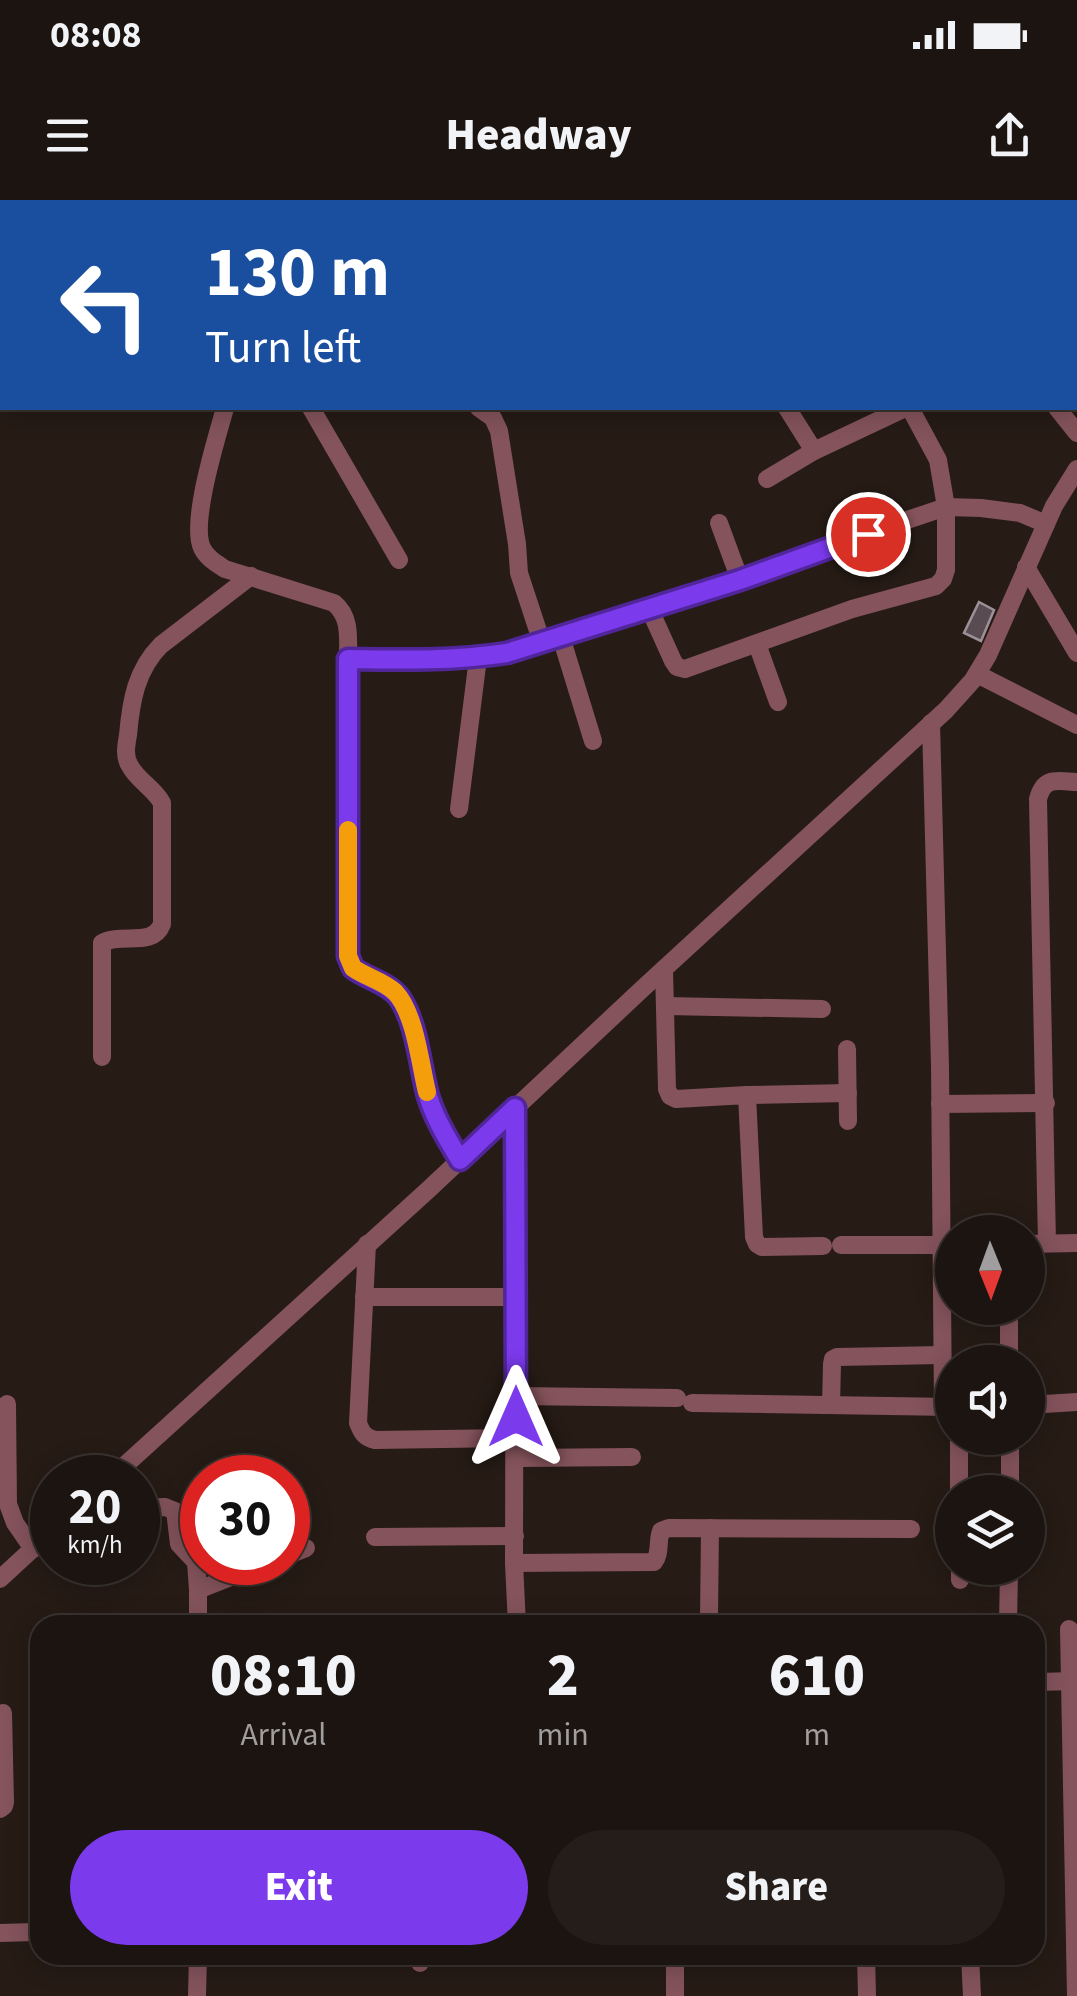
<!DOCTYPE html>
<style>
body{margin:0;font-family:"Source Sans 3",sans-serif;background:#251d19;color:#f1f3f6;height:100vh;display:flex;flex-direction:column;font-size:38px;white-space:nowrap}
*{box-sizing:border-box;margin:0}
p{font-size:32px;color:#a09e9f}
.icon{flex:none;width:55px;height:55px;fill:none;stroke:currentColor;stroke-width:2;stroke-linecap:round;stroke-linejoin:round}
.map{position:relative;flex:1;overflow:hidden}
.sheet{position:absolute;left:30px;top:1415px;width:1015px;height:350px;display:flex;flex-direction:column;background:#1c1410;border-radius:30px;box-shadow:0 5px 25px #0003,0 0 0 2px #3a3330}
.sheet>*{flex:none}
.top-card{position:absolute;left:0px;top:0px;width:1078px;height:210px;box-shadow:0 5px 25px #0003,0 0 0 2px #3a3330;background:#1a4fa0;color:#fff;overflow:hidden}
.needle{width:65px;rotate:179deg}
.tools{position:absolute;left:935px;top:1015px;display:grid;gap:20px}
.tools a{display:grid;place-items:center;width:110px;height:110px;border-radius:50%;background:#1c1410;box-shadow:0 5px 25px #0003,0 0 0 2px #3a3330;font-size:50px}
.speed{position:absolute;left:30px;top:1255px;display:flex;gap:20px;font-size:50px;font-weight:700;text-align:center}
.speed>*{display:grid;place-content:center;width:130px;height:130px;border-radius:50%;background:#1c1410;box-shadow:0 5px 25px #0003,0 0 0 2px #3a3330;line-height:1}
.speed small{font-size:25px;font-weight:400}
.speed .limit{border:15px solid #d22;background:#fff;color:#111}
.pin{position:absolute;display:grid;place-items:center;width:85px;height:85px;color:#fff;margin:-42px;border:5px solid #fff;border-radius:50%;box-shadow:0 2px 10px #0007}
.me{position:absolute;width:110px;margin:-55px;rotate:0deg;stroke-linejoin:round;filter:drop-shadow(0 0 8px #0008)}
.turn{display:flex;align-items:center;gap:35px;height:210px;padding:0 40px;font-size:45px}
.turn .icon{width:130px;height:130px;stroke-width:2.5}
.turn b{display:block;font-size:70px;line-height:85px}
.eta{display:flex;justify-content:space-evenly;align-items:center;height:170px;text-align:center}
.eta b{font-size:60px;font-weight:800;line-height:70px}
.primary-button{display:flex;gap:20px;margin-top:auto;padding:20px 40px}
.primary-button a{flex:1;height:115px;border-radius:60px;background:#7c3aed;color:#fff;font-size:40px;font-weight:800;line-height:115px;text-align:center}
.primary-button a+a{background:#251d19;color:#f1f3f6}
.status{display:flex;justify-content:space-between;align-items:center;height:70px;padding:0 50px;background:#1c1410;direction:ltr}
.status svg{height:28px;fill:currentColor}
header{display:flex;justify-content:space-between;align-items:center;height:130px;padding:0 40px;background:#1c1410;font-size:45px;font-weight:800}
.map>svg:first-child{display:block}
.building{fill:#594b52;stroke:#9f8f96;stroke-width:2.5}
.lines{fill:none;stroke-linecap:round;stroke-linejoin:round}
.minor{stroke:#84535b;stroke-width:18}
.route-casing{stroke:#51269a;stroke-width:25}
.route{stroke:#7c3aed;stroke-width:18}
.slow{stroke:#f59e0b;stroke-width:18}
</style>
<div class="status"><b>08:08</b><svg viewBox="0 0 49 12"><path d="M0 12V9h3v3zM5 12V6h3v6zM10 12V3h3v9zM15 12V0h3v12zM26 1h20v11H26zM47 4h2v5h-2z"/></svg></div>
<header><svg class="icon" aria-label="menu" viewBox="0 0 24 24"><path d="M4 6h16M4 12h16M4 18h16"/></svg>Headway<svg class="icon" aria-label="share" viewBox="0 0 24 24"><path d="M12 15V3M7 8l5-5 5 5M5 13v7h14v-7"/></svg></header>
<div class="map">
<svg width="1077" height="1796" viewBox="0 0 1077 1796">
<rect width="100%" height="100%" fill="#261b15"/>
<polygon class="building" points="979,402 994,410 981,441 964,433"/>
<g class="lines">
<g class="minor">
<polyline points="457,0 461,2"/>
<polyline points="640,0 644,2"/>
<polyline points="296,2 297,0"/>
<polyline points="381,2 381,0"/>
<polyline points="544,2 547,0"/>
<polyline points="969,2 971,0"/>
<polyline points="1066,2 1069,0"/>
<polyline points="0,12 2,11"/>
<polyline points="1075,60 1077,58"/>
<polyline points="1075,82 1077,84"/>
<path d="M225 208C217 237 190 322 202 348 207 358 216 363 225 369L334 403C351 417 348 438 348 459V756C359 783 386 777 400 799 418 827 420 866 429 897 436 920 448 940 460 961"/>
<polyline points="311,208 399,360"/>
<polyline points="479,208 493,218 499,231 517,344 519,373 542,443"/>
<polyline points="787,208 814,251"/>
<polyline points="1057,208 1077,233"/>
<polyline points="767,279 814,251 905,208"/>
<polyline points="719,323 740,380"/>
<polyline points="1026,367 1077,453"/>
<polyline points="650,410 673,461 677,467 685,469 852,409 936,386 943,379 946,370 946,307 938,260 910,208"/>
<polyline points="561,437 593,541"/>
<polyline points="757,444 778,502"/>
<path d="M348 459C401 460 454 461 507 453L740 380 824 348 946 307 981 308 1020 313 1046 324"/>
<polyline points="977,474 1077,525"/>
<polyline points="931,523 940,866 943,1207"/>
<polyline points="459,609 478,458"/>
<polyline points="664,769 667,889 670,896 676,899 747,895 754,1037 757,1044 762,1047 823,1046"/>
<polyline points="666,806 822,809"/>
<polyline points="847,849 848,921"/>
<path d="M102 857V743C121 732 153 748 162 724V603C154 588 138 581 130 566 124 557 126 546 128 535 131 501 136 470 161 445L251 376"/>
<polyline points="747,895 848,893"/>
<polyline points="940,904 1046,903"/>
<polyline points="515,908 514,1363 517,1425"/>
<path d="M1047 1043 1038 599C1044 576 1057 581 1077 582"/>
<path d="M367 1044 358 1223C362 1233 364 1237 375 1240L516 1238"/>
<polyline points="1028,1044 1077,1043"/>
<polyline points="841,1045 952,1045"/>
<polyline points="364,1097 516,1097"/>
<polyline points="1009,1112 1009,1162"/>
<polyline points="516,1196 677,1198"/>
<polyline points="692,1203 952,1207"/>
<polyline points="7,1204 8,1304 15,1323 33,1349"/>
<polyline points="831,1205 832,1164 833,1159 837,1157 942,1155"/>
<polyline points="1028,1205 1077,1202"/>
<polyline points="959,1238 959,1292"/>
<polyline points="516,1258 632,1257"/>
<polyline points="111,1278 428,990 641,790 946,510 973,480 988,455 1054,306 1077,269"/>
<polyline points="1010,1292 1010,1238"/>
<polyline points="138,1308 165,1307 175,1311 179,1344 196,1362 198,1390 269,1362"/>
<polyline points="375,1337 515,1336"/>
<polyline points="288,1355 306,1348"/>
<path d="M514 1363 654 1362C661 1353 657 1341 661 1331L669 1328 911 1329"/>
<polyline points="960,1368 960,1380"/>
<polyline points="0,1379 52,1331"/>
<polyline points="709,1418 710,1328"/>
<polyline points="848,1422 1008,1422"/>
<polyline points="198,1425 198,1390"/>
<polyline points="1008,1425 1009,1368"/>
<polyline points="1069,1429 1076,1796"/>
<polyline points="1035,1482 1077,1481"/>
<polyline points="0,1609 4,1606 5,1602 3,1513"/>
<polyline points="0,1733 35,1732"/>
<polyline points="420,1755 420,1763"/>
<polyline points="866,1755 867,1796"/>
<polyline points="970,1755 972,1796"/>
<polyline points="197,1796 198,1755"/>
<polyline points="675,1796 675,1755"/>
</g>
</g>
<g class="lines">
<g class="route-casing">
<path id="route" d="M516 1217 515 908 460 960C448 940 435 919 428 896 420 867 417 822 399 797 387 782 367 779 353 768L348 756V459C401 460 454 461 507 453L740 380 868 334"/>
</g>
<use href="#route" class="route"/>
<path class="slow" d="M348 630V756L353 768C366 777 383 781 395 792 415 813 420 863 427 892"/>
</g>
</svg>
<div class="tools">
<a><svg class="needle" viewBox="-14 -14 28 28"><path d="M0-13l5 13h-10z" fill="#e53935"/><path d="M0 13l5-13h-10z" fill="#a09e9f"/></svg></a>
<a><svg class="icon" aria-label="sound" viewBox="0 0 24 24"><path d="M4 9h4l5-4v14l-5-4H4zM17 9q2 3 0 6"/></svg></a>
<a><svg class="icon" aria-label="layers" viewBox="0 0 24 24"><path d="M12 4l9 5-9 5-9-5zM3 14l9 5 9-5"/></svg></a>
</div>
<div class="speed"><div>20<small>km/h</small></div><div class="limit">30</div></div>
<div class="pin" style="left:868px;top:334px;background:#d93025"><svg class="icon" aria-label="arrive" viewBox="0 0 24 24"><path d="M6 21V4h12l-3 4 3 4H6"/></svg></div>
<svg class="me" style="left:516px;top:1217px" viewBox="-20 -20 40 40"><path d="M0-17L14 15 0 8-14 15z" fill="#7c3aed" stroke="#fff" stroke-width="4"/></svg>
<div class="top-card">
<div class="turn"><svg class="icon" aria-label="left" viewBox="0 0 24 24"><path d="M17 20v-9H6M10 6l-5 5 5 5"/></svg><div><b>130 m</b>Turn left</div></div>
</div>
<section class="sheet">
<div class="eta">
<div><b>08:10</b><p>Arrival</p></div>
<div><b>2</b><p>min</p></div>
<div><b>610</b><p>m</p></div>
</div>
<div class="primary-button"><a>Exit</a><a>Share</a></div>
</section>
</div>
